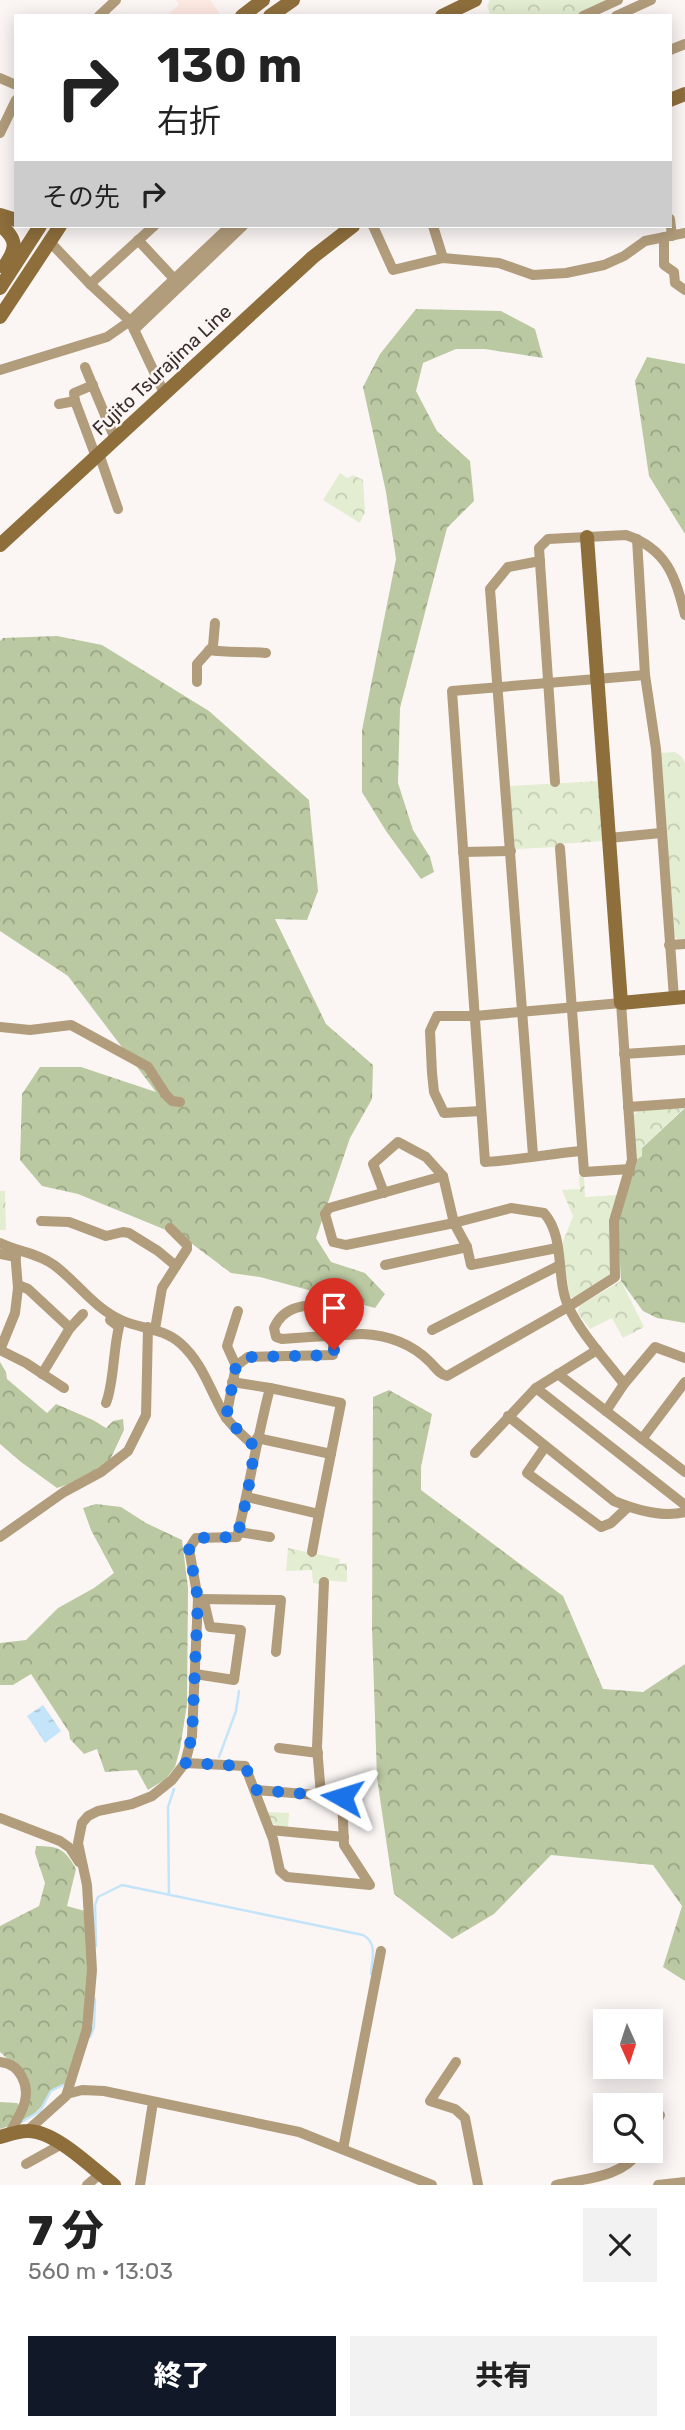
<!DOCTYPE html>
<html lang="ja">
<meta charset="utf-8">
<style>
body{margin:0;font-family:Rubik,"Noto Sans JP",sans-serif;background:#f2f2f2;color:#222;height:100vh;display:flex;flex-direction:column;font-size:26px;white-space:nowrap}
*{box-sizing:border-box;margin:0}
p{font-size:23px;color:#767676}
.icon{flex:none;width:38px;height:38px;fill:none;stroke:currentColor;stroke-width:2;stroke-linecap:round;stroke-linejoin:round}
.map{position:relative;height:2185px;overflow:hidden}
.details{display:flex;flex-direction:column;background:#fff;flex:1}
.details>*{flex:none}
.hud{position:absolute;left:14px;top:14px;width:658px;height:214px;border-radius:0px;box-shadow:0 4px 18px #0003;background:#fff;color:#222;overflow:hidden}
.needle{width:46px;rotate:177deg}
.controls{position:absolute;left:593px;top:2009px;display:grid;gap:14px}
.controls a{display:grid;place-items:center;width:70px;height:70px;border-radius:0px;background:#fff;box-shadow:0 4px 18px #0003;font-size:35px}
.pin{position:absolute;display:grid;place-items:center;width:60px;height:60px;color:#fff;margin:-72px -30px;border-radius:50% 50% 50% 0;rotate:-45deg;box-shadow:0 0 7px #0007}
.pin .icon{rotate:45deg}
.me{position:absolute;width:77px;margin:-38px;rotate:276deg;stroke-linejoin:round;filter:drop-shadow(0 0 5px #0008)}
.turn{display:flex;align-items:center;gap:24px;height:147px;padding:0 28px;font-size:32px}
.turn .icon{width:91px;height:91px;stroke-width:2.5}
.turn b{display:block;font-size:49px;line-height:60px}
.then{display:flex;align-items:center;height:66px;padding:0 28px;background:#0003;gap:14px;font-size:26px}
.round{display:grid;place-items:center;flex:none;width:74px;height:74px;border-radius:0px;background:#f2f2f2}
.overview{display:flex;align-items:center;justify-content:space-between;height:119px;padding:0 28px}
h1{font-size:42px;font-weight:800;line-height:52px}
.button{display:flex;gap:14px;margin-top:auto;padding:14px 28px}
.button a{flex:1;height:80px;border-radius:0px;background:#111827;color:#fff;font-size:28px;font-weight:800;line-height:80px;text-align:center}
.button a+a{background:#f2f2f2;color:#222}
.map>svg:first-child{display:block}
.built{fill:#fde9e1}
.forest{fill:url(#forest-crowns)}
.park{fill:url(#park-crowns)}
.water{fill:url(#water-ripples)}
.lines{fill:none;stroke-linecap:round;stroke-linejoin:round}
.stream{stroke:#c4e4f9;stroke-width:2.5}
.street{stroke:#b19c7b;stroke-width:10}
.secondary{stroke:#8e6f3c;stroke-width:14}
.street-bridge{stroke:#b19c7b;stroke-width:10}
.route{stroke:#1a73e8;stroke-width:12;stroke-dasharray:0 21.6}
.labels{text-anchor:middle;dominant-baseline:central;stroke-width:5;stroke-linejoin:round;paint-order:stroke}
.street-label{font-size:19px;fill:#382e2a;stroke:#fbf6f4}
</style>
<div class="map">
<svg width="685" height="2185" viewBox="0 0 685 2185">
<defs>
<pattern id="forest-crowns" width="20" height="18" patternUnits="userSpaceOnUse" patternTransform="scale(1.75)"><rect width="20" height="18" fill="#bbc9a2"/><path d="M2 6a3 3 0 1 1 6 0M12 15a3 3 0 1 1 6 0" fill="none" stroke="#99a484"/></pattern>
<pattern id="park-crowns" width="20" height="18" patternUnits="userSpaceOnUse" patternTransform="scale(1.75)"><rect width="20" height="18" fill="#e3edd1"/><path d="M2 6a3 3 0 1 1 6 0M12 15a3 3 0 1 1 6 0" fill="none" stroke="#c4ccb4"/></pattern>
<pattern id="water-ripples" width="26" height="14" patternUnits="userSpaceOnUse" patternTransform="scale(1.75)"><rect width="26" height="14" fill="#c4e4f9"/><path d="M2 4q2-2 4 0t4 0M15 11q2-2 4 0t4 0" fill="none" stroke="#a9c4d6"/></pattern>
</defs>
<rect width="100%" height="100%" fill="#fbf6f4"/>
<polygon class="built" points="176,0 210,0 220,14 218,16 167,16 179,4"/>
<g class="forest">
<polygon points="416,309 501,311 535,329 543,358 485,349 456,349 423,363 416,391 437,431 470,461 474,501 447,528 400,708 398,783 413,830 430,857 434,872 421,879 386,831 362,792 362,730 396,559 386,492 363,387 380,354"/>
<polygon points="647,357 685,364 685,534 649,476 635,381"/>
<polygon points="57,636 102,645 209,711 309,800 318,891 307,920 275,919 326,1024 373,1065 372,1099 350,1138 316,1238 331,1262 365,1273 385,1294 375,1308 260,1277 231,1273 183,1237 78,1194 42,1186 20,1160 22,1094 40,1067 81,1067 156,1092 68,976 0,931 0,641 3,638"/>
<polygon points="685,1108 685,1323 657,1318 643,1311 621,1281 618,1232 620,1213 636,1160 642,1148"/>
<polygon points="0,1362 6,1372 7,1379 47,1413 56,1404 93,1420 106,1428 113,1421 123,1419 124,1430 109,1462 69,1484 57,1488 21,1462 0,1444"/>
<polygon points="389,1390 432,1414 421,1467 421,1490 563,1596 603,1689 643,1692 685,1664 685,1981 663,1967 682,1906 653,1865 551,1855 494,1914 452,1939 394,1894 377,1778 372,1628 373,1397"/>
<polygon points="96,1504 121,1507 146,1523 182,1540 188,1588 187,1704 180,1749 175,1767 166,1779 148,1790 137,1770 105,1772 97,1749 84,1754 70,1739 69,1732 31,1674 13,1685 0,1685 0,1643 26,1640 58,1608 94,1588 114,1573 91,1530 83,1508"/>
<path d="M36 1846C59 1846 65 1849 76 1869L67 1906 85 1911 89 1970 84 2029 65 2084C44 2090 50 2100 37 2111 27 2120 13 2125 0 2129V2102L17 2103 23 2111 19 2069 0 2052V1926L39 1906 45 1883 35 1853Z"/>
</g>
<g class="park">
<polygon points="490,0 609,0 609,1 575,16 491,16 487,6"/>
<polygon points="340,473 347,478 353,475 363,480 365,512 360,523 323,500"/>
<polygon points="675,752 682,757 685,763 685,939 678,939 672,935 660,753"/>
<polygon points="601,781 604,841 557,844 557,847 516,849 513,847 510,786"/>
<polygon points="684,1108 642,1148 642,1156 636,1160 633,1116 639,1110"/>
<polygon points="579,1176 584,1176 585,1197 617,1195 610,1274 575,1298 570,1296 561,1247 573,1216 562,1190 580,1189"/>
<polygon points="0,1191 5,1191 6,1230 0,1230"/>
<polygon points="621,1281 644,1327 623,1338 612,1318 590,1329 578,1313 579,1306"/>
<polygon points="288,1548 340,1559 339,1564 347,1563 347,1582 321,1580 321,1584 313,1583 312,1570 286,1571"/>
<polygon points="266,1812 289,1813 288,1828 273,1824"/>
</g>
<polygon class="water" points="43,1705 61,1731 45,1743 27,1716"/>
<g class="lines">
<g class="stream">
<polyline points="219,1757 236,1711 239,1691"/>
<polyline points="169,1895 168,1807 174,1789"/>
<path d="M96 1946 95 1905 98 1897 122 1885 363 1935C378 1943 372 1960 371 1974"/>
<polyline points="90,2037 94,2027 95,1999"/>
<polyline points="20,2123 40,2111 51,2091 63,2085"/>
</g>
<g class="street">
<polyline points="99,16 116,0"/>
<polyline points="583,16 618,0"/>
<polyline points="616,16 651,0"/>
<polyline points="670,50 685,44"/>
<polyline points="0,78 16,85"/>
<polyline points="0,133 16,100"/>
<polyline points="670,219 672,236"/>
<polyline points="373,226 393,270 443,258 499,263 533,275 566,273 604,265 624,256 645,241 685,233"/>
<polyline points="433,226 443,258"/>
<polyline points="664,237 664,265 674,272 675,283 685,290"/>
<polyline points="138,240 179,284"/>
<polyline points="49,241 90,284 130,321 165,395"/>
<polyline points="90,284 154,226"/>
<polyline points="134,330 243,226"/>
<polyline points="85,367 115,439"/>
<polyline points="0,370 107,337 130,321 230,226"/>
<polyline points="75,401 96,457"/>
<polyline points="59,404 75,401 74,393 93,385"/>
<polyline points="99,454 118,509"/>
<polyline points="637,539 645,675 656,749 674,998"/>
<path d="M209 650C228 653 246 651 266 653"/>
<polyline points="197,682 197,664 213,646 215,623"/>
<path d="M555 782 539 548 548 539 626 535C667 549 675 576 685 615"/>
<polyline points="609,838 661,833"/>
<polyline points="560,848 584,1172 630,1169"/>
<polyline points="463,852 511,851"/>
<polyline points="669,945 685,944"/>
<polyline points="0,1027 30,1030 71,1025 148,1067 166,1095 172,1101 180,1102"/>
<polyline points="624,1054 685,1050"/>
<polyline points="628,1107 685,1103"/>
<path d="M581 1151C549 1154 518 1160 485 1162L452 691 645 675"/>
<polyline points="533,1155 490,589 508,567 540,561"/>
<path d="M443 1176 329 1208 325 1214 333 1242 346 1245 454 1223 511 1208 544 1213C566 1238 555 1279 569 1308 582 1335 606 1360 624 1384"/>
<polyline points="384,1193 373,1164 398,1142 426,1157 443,1176 454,1223 467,1247 471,1265 557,1248"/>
<polyline points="41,1221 69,1222 106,1236 123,1232 129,1233 158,1251 176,1266"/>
<path d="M0 1243C18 1252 38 1253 54 1265 77 1282 94 1308 121 1320 141 1329 163 1328 180 1343 203 1363 210 1391 225 1416 232 1427 245 1437 255 1447"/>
<polyline points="0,1254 16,1257"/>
<polyline points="385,1265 467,1247"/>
<polyline points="18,1285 28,1289 70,1328"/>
<polyline points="155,1329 162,1288 187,1249 187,1245 170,1228"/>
<polyline points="432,1330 560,1265"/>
<path d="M362 1334C387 1335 411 1343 430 1362 436 1368 439 1374 447 1376L568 1307 615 1277 614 1221 632 1160 621 1003 475 1016H437L430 1031 432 1073 434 1092 444 1113 481 1111"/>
<polyline points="0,1350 15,1313 18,1288 15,1251"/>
<polyline points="0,1350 26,1363 64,1388"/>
<polyline points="236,1366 227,1346 238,1311"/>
<polyline points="42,1374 70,1328 83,1314"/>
<polyline points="558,1374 685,1472"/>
<polyline points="232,1382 270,1388"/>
<polyline points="536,1388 685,1505"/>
<path d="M106 1403C114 1383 113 1350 119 1327L110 1320"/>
<polyline points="606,1411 624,1384 655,1347 685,1358"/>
<path d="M508 1416 614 1501C636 1510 662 1518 685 1512"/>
<path d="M226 1418 236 1366 248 1357 333 1355V1320L328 1310C307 1301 283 1307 274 1328L276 1337 282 1339 310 1337"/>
<polyline points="257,1438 331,1454"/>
<polyline points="642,1439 685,1382"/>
<polyline points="545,1447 527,1473 601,1527 611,1523 628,1507"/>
<polyline points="475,1453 536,1388 597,1350"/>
<polyline points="239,1532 270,1537"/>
<polyline points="0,1537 64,1492 101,1472 128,1451 146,1415 148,1327"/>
<polyline points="312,1552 319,1514"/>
<polyline points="198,1599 281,1600 276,1652"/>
<polyline points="195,1674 234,1680 241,1630 210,1627 204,1601"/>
<polyline points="279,1748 318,1753"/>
<polyline points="185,1763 245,1766 273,1839 280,1871 287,1877 370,1885 344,1845 342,1797 256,1790"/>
<polyline points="321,1795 317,1747 324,1582"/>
<polyline points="0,1818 60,1841 70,1848 79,1862"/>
<polyline points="270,1830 344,1837"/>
<path d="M0 2062C10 2063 17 2067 22 2077 33 2098 19 2116 9 2134"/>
<polyline points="456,2062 430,2101 455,2109 465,2118 478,2185"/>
<polyline points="67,2094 82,2090 104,2091 299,2132 432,2185"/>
<path d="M27 2131 66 2096 87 2029 92 1970 87 1885 78 1843 82 1823 88 1816 98 1811 132 1804 152 1796 172 1780 185 1763 192 1736 198 1599 189 1549 196 1538 237 1537C249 1488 257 1438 270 1388L341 1403 319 1514 247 1497"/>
<polyline points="651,2131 660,2115"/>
<polyline points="343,2149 381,1951"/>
<polyline points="26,2164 62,2144"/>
<polyline points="87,2185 100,2174"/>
<polyline points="140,2185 153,2102"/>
<path d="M556 2185C586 2178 621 2178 640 2151"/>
<polyline points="658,2185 685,2182"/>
</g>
<g class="secondary">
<polyline points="242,16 263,0"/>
<polyline points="270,16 293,0"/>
<polyline points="442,16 475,0"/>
<polyline points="670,100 685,94"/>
<polyline points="0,215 16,220"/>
<path d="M0 225C19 240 16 249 4 267"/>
<polyline points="0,288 40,226"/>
<polyline points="0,317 60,226"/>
<polyline points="587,537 621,1003 685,997"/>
<polyline points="0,545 313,257 353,226"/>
<path d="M0 2137C8 2135 18 2131 27 2131 55 2130 93 2169 114 2185"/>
</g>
<polyline class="street-bridge" points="310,1337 362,1334"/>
</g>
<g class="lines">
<polyline class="route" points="334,1350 333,1355 248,1357 236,1366 226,1418 255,1447 247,1497 237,1537 196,1538 189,1549 198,1599 192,1736 185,1763 245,1766 256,1790 342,1797"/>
</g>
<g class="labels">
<g class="street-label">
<text transform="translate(162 370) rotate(-43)">Fujito Tsurajima Line</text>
</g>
</g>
</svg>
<div class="controls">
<a><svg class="needle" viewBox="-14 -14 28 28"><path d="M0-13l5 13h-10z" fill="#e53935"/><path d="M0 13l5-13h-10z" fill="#767676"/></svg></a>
<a><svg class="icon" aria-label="search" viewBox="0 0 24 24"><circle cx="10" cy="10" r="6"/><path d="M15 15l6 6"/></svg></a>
</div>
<div class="pin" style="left:334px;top:1350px;background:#d93025"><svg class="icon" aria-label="arrive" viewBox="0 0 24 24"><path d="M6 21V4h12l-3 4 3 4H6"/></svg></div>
<svg class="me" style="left:342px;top:1797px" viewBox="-20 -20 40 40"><path d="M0-17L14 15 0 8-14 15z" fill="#1a73e8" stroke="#fff" stroke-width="4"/></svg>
<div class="hud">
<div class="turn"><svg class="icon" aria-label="right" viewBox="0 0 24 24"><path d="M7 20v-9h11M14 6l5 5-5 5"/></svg><div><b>130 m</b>右折</div></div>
<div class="then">その先<svg class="icon" aria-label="right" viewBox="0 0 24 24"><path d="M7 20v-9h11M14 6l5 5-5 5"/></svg></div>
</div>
</div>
<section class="details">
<div class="overview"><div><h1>7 分</h1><p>560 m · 13:03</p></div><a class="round"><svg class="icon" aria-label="close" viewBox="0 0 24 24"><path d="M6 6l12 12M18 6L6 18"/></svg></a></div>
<div class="button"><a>終了</a><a>共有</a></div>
</section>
